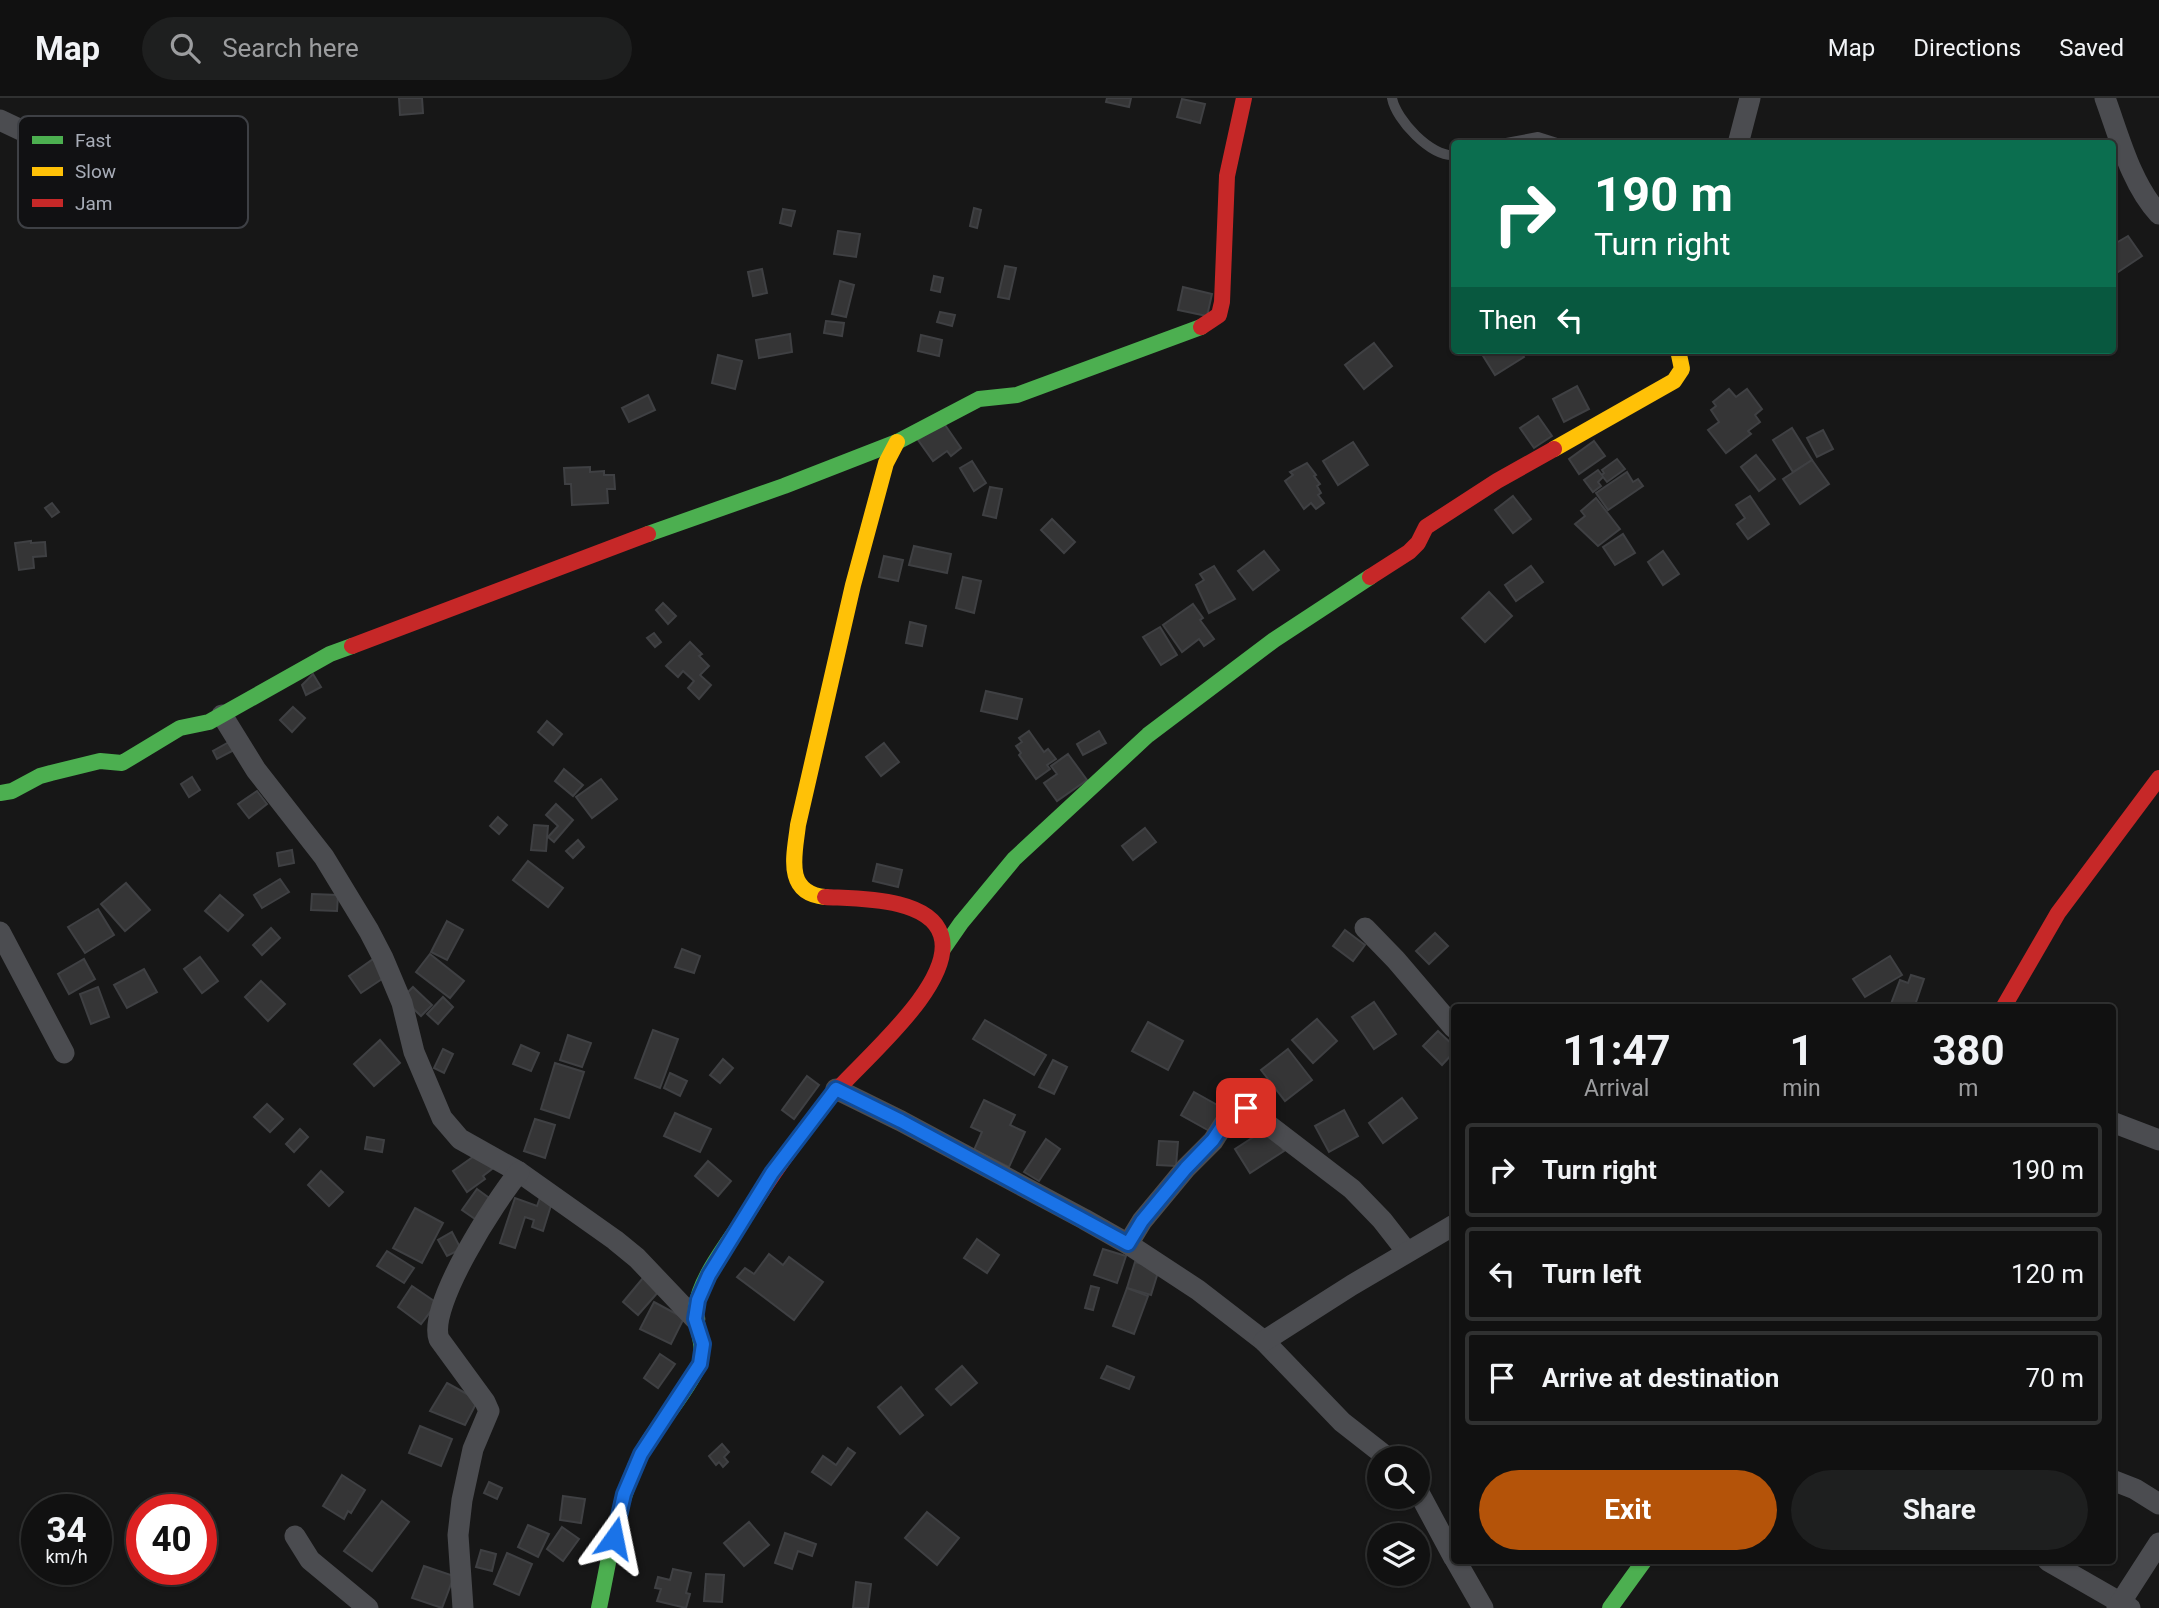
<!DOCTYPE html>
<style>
body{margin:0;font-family:Roboto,sans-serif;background:#1e1f1f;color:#f1f3f6;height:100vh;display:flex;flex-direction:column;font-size:26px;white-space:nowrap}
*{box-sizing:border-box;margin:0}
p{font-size:23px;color:#9c9d9f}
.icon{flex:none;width:38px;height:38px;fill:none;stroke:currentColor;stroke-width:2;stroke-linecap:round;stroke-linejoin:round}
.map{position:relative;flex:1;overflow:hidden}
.panel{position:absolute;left:1451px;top:906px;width:665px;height:560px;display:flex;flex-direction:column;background:#111;border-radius:7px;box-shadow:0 2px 5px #0004,0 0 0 2px #303131}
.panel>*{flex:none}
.top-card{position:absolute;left:1451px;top:42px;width:665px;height:214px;border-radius:7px;box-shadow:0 2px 5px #0004,0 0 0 2px #303131;background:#0b6e4f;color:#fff;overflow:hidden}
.buttons{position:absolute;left:1367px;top:1348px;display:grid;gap:14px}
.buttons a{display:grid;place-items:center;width:63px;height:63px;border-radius:50%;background:#111;box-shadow:0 2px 5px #0004,0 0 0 2px #303131;font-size:35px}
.speed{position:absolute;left:21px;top:1396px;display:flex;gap:14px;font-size:35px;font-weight:700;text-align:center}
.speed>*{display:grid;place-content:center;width:91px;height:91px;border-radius:50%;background:#111;box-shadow:0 2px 5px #0004,0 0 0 2px #303131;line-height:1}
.speed small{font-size:18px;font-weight:400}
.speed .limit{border:10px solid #d22;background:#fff;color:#111}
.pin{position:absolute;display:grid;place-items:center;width:60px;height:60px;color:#fff;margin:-30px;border-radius:14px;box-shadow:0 4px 10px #0006}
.me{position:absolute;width:77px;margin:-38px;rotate:12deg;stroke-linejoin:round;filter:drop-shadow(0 0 5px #0008)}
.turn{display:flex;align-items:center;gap:24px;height:147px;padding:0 28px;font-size:32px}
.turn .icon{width:91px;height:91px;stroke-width:2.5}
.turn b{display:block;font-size:49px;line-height:60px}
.then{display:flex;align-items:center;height:66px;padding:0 28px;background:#0003;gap:14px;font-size:26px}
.eta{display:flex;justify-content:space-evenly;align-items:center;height:119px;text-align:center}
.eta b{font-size:42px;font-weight:700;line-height:49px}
.primary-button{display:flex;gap:14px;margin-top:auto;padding:14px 28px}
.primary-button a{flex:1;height:80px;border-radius:42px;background:#b45309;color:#fff;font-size:28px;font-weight:700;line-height:80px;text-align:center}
.primary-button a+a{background:#1e1f1f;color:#f1f3f6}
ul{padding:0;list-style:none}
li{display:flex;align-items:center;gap:21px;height:94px;margin:0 14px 10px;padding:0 14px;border:4px solid #303131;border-radius:7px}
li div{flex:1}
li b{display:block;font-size:26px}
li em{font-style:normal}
header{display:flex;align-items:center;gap:42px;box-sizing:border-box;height:98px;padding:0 35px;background:#111;border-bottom:2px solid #303131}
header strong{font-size:33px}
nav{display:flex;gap:38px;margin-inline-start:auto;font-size:24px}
.search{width:490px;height:63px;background:#1e1f1f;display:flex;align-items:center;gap:18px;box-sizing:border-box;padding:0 24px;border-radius:38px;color:#9c9d9f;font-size:26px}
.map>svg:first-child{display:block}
.building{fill:#353536;stroke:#3f4043;stroke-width:2}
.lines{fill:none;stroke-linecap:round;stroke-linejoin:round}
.lane{stroke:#4b4c50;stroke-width:10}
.street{stroke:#4b4c50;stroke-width:21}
.fast{stroke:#4caf50;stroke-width:16}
.slow{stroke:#ffc107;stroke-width:16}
.jam{stroke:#c62828;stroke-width:16}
.route-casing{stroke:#114b97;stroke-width:18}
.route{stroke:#1a73e8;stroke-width:12}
.key{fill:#111113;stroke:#3e4045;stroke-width:2}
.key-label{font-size:19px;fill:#a8adb8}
</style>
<header>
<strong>Map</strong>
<div class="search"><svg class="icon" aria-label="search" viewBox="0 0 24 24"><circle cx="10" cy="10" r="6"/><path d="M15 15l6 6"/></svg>Search here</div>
<nav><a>Map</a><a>Directions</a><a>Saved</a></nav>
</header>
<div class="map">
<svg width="2159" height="1510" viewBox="0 0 2159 1510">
<rect width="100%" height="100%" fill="#171717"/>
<g class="building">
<polygon points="399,0 422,0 423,15 400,17"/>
<polygon points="1107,0 1131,0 1129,9 1106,4"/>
<polygon points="1182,1 1205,6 1200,25 1177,19"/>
<polygon points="974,110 981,112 977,130 970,128"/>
<polygon points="783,111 795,113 791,128 780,125"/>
<polygon points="838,133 860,136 856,159 834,156"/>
<polygon points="2128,138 2142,158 2115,176 2112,173 2112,139 2116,145"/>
<polygon points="1005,168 1016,170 1009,201 998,199"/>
<polygon points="762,171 767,195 753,198 748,174"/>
<polygon points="934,178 943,180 940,194 931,192"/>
<polygon points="840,183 854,187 846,219 832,216"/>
<polygon points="1183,189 1212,196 1207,218 1178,212"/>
<polygon points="940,214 955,217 952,228 937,224"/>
<polygon points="826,223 844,225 842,238 824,235"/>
<polygon points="790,236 792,254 759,260 756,242"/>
<polygon points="921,237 942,242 939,258 918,253"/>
<polygon points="1374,245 1392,268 1364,291 1345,267"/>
<polygon points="1483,252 1519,252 1524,259 1495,277 1480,253"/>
<polygon points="718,257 742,263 735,291 712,285"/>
<polygon points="1577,288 1589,311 1564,324 1553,301"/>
<polygon points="1729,291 1736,299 1747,291 1762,311 1755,317 1760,324 1748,333 1751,336 1726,355 1708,332 1719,324 1711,312 1716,308 1713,304"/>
<polygon points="648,297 655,312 629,324 622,310"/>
<polygon points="1538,318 1552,338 1534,350 1520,330"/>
<polygon points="943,324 961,350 951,358 947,353 933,363 918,342"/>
<polygon points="1792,330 1812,362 1793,374 1773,342"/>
<polygon points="1823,332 1833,351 1817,359 1807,340"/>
<polygon points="1594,343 1605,358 1579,376 1569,361"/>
<polygon points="1353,344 1368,367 1338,387 1323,363"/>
<polygon points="1756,357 1775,381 1759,393 1741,369"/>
<polygon points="1617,361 1625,371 1607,384 1603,379 1598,384 1601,388 1593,394 1584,382 1598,372 1602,377 1604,375 1602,372"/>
<polygon points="1812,362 1829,386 1800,406 1783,381"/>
<polygon points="972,363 986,385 974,393 960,370"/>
<polygon points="1307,365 1316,377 1314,378 1320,386 1317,388 1321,395 1318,397 1324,405 1316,411 1311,405 1304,411 1285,383 1293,377 1290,374"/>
<polygon points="590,369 590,374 604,373 604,377 614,377 615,391 607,391 608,405 572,407 571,386 565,386 564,370"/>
<polygon points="1627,374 1633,384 1638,381 1643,388 1608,412 1596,395"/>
<polygon points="990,389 1002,391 996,420 983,417"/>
<polygon points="1513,398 1531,421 1513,435 1495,412"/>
<polygon points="1750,398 1769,426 1748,441 1737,426 1745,420 1736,407"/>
<polygon points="1596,400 1620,431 1598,448 1575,426 1585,418 1581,413"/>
<polygon points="52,405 59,414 52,419 45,410"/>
<polygon points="1052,421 1075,444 1064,455 1041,432"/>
<polygon points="1623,436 1635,455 1615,467 1603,449"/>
<polygon points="31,443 31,445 45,444 46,458 33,459 34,470 19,472 15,445"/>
<polygon points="914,448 951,456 947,475 909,467"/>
<polygon points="1264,453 1279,472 1253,492 1238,473"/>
<polygon points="1663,453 1679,476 1663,487 1648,464"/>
<polygon points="884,458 903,462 898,483 879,479"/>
<polygon points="1214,468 1235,501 1209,515 1196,487 1204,482 1200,476"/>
<polygon points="1531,468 1543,484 1516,503 1505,487"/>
<polygon points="963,479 981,483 974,515 956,510"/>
<polygon points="1489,494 1512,518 1485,544 1462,520"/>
<polygon points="663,505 676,518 668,526 656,512"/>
<polygon points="1193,506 1203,520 1200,522 1214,541 1204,548 1199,541 1182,554 1163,527"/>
<polygon points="910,524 926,528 922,548 906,545"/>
<polygon points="1160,529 1177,557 1161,567 1143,539"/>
<polygon points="654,535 661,544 655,549 647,540"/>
<polygon points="690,544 702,556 699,558 709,568 700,577 711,587 699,601 688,590 694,583 683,573 678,579 666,568"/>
<polygon points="313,576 321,589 306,597 302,587"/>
<polygon points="986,593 1022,601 1017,621 981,613"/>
<polygon points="293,609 305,620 292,634 280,622"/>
<polygon points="547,623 562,636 553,647 538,634"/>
<polygon points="1029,633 1044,654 1048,651 1056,661 1047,667 1050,671 1036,681 1019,657 1021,655 1016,648 1022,644 1019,640"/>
<polygon points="1099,633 1106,645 1083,657 1077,646"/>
<polygon points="229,644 234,652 217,661 213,653"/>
<polygon points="884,645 899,664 881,678 866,659"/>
<polygon points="1068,656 1087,682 1057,703 1044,685 1057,676 1051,668"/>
<polygon points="564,671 583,687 573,698 555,683"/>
<polygon points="192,679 200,692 189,699 181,686"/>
<polygon points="601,681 617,701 592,720 576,699"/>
<polygon points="257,693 267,706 249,720 238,706"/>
<polygon points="556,706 573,722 554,744 548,739 558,728 546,717"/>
<polygon points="498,719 507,727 499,736 490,728"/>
<polygon points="534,727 548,728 546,753 531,752"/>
<polygon points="1145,730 1156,744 1133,762 1122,748"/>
<polygon points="578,742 584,749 573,760 566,753"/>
<polygon points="292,752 294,765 279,768 277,755"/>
<polygon points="528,763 563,790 548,809 513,782"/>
<polygon points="877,766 902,772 898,789 873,783"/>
<polygon points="280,781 289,794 262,810 254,797"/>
<polygon points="126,785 150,812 125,833 101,806"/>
<polygon points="312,796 338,797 337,813 311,812"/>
<polygon points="220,797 243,817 228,833 205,813"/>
<polygon points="98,811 114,837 85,855 68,829"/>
<polygon points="447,823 463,832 447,862 431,854"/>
<polygon points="271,830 280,840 262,857 253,847"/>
<polygon points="1345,832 1365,847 1353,863 1333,848"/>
<polygon points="1435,835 1448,848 1429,866 1416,853"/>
<polygon points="682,851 700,858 694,875 675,869"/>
<polygon points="430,856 464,883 450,900 416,874"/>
<polygon points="1890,858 1902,877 1865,899 1853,881"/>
<polygon points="200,859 218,883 202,895 184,871"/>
<polygon points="376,859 388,877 361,895 349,878"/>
<polygon points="84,861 95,881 69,896 58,876"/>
<polygon points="144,871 157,894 127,910 114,887"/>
<polygon points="1911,877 1924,881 1914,910 1902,910 1891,906 1900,882 1908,885"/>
<polygon points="261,883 285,906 268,923 245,899"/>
<polygon points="98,889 109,919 91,926 80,896"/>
<polygon points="413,889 432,907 421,918 402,900"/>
<polygon points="443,899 453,909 438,926 427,916"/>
<polygon points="1374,904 1396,936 1374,951 1352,919"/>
<polygon points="1317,921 1337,943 1313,965 1292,942"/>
<polygon points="985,922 1046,957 1034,977 973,941"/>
<polygon points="1148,924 1183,943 1168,972 1132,953"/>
<polygon points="653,932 678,941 660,990 635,980"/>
<polygon points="1438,933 1454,948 1454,954 1442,967 1423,948"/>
<polygon points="568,937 591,945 582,969 560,962"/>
<polygon points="380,942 400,965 374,988 354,966"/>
<polygon points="521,947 539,955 531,973 513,966"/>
<polygon points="443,951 453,956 444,975 434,970"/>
<polygon points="1288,951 1312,982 1285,1003 1261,972"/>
<polygon points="723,961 733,970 720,985 710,977"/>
<polygon points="1053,962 1067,969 1054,996 1039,989"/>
<polygon points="555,965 584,974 569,1020 541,1011"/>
<polygon points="670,975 687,983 680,998 664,990"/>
<polygon points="807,978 819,987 794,1021 782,1012"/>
<polygon points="1194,994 1226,1012 1213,1035 1181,1017"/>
<polygon points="1402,1000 1417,1020 1383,1045 1369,1025"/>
<polygon points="984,1002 1015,1017 1010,1027 1025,1034 1009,1069 974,1052 982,1034 971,1029"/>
<polygon points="267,1006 283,1021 270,1034 254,1019"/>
<polygon points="1344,1012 1358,1038 1329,1054 1315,1028"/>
<polygon points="675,1015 711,1031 700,1054 664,1038"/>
<polygon points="535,1021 555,1027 545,1060 524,1053"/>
<polygon points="1269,1029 1284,1053 1250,1075 1235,1051"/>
<polygon points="300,1031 308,1039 294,1054 286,1046"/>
<polygon points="367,1039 384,1042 382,1054 365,1051"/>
<polygon points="1046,1041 1060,1051 1039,1083 1024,1074"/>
<polygon points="1159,1043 1178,1044 1176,1068 1157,1067"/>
<polygon points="480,1054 492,1071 483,1078 485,1081 467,1094 453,1073"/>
<polygon points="708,1063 731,1083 718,1098 695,1078"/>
<polygon points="321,1073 343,1094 329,1108 308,1087"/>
<polygon points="477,1091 492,1102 478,1123 462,1112"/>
<polygon points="541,1097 553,1101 543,1133 532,1129 534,1122 525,1119 515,1150 500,1145 515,1100 537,1108"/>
<polygon points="415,1110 443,1125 422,1165 393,1150"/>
<polygon points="452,1134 461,1151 447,1158 438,1142"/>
<polygon points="977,1141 999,1157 987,1175 964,1160"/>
<polygon points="1103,1151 1126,1158 1117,1185 1094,1177"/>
<polygon points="387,1153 414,1170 404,1185 377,1168"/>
<polygon points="769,1156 783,1167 789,1159 823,1184 794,1222 737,1179 745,1170 754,1176"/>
<polygon points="1135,1164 1159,1171 1151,1197 1127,1190"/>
<polygon points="643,1180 659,1193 638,1217 623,1204"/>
<polygon points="412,1188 437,1205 421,1226 398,1209"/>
<polygon points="1091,1188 1099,1190 1093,1212 1085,1210"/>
<polygon points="1127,1190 1148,1198 1134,1236 1113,1228"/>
<polygon points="654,1204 684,1220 671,1246 640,1231"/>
<polygon points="660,1256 675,1266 658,1290 644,1280"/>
<polygon points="962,1268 977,1285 951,1307 936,1291"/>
<polygon points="1107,1268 1134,1279 1129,1291 1101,1280"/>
<polygon points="447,1285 478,1302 465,1327 430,1313"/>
<polygon points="901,1289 923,1317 900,1336 878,1309"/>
<polygon points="420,1328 452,1341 441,1368 409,1355"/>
<polygon points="722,1346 729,1354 724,1359 728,1364 723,1369 719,1364 716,1367 709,1358"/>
<polygon points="848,1350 855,1355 831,1387 812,1374 823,1358 836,1367"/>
<polygon points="342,1377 365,1392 351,1415 348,1413 344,1421 323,1408"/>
<polygon points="489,1384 502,1390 497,1401 484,1395"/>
<polygon points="563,1398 585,1401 581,1425 560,1422"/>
<polygon points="382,1403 409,1424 372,1473 344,1453"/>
<polygon points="927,1414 959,1440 937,1467 905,1440"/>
<polygon points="749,1424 769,1447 744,1468 724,1445"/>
<polygon points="528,1427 549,1436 538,1459 518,1449"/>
<polygon points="562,1429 579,1441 563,1463 547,1451"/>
<polygon points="785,1435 816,1446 812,1458 798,1453 792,1471 775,1465"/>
<polygon points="481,1452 496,1456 492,1473 476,1469"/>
<polygon points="507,1455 532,1466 519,1497 494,1486"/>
<polygon points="424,1468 454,1478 442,1510 412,1500"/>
<polygon points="673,1471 691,1475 686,1495 690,1496 686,1510 657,1503 661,1491 655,1490 658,1479 670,1482"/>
<polygon points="706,1476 724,1477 722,1504 704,1503"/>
<polygon points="856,1484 871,1486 868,1510 853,1510"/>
</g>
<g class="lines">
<g class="lane">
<path d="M1392 0C1396 22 1431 59 1454 57"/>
<polyline points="1501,46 1538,39 1560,46"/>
</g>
<g class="street">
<path d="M2105 0C2119 38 2131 86 2159 116"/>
<polyline points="0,22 101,70"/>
<polyline points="1738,46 1750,0"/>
<polyline points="222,617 256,672 324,759 369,833 383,860 402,905 414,954 442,1020 460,1041 519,1074 615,1142 637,1160 695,1221"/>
<polyline points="1365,830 1396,862 1454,930"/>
<polyline points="0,834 64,955"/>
<polyline points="836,991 901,1023 1084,1121 1128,1146 1198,1192 1264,1243 1342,1324 1388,1360"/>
<polyline points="2112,1024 2159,1042"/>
<polyline points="1128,1146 1142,1123 1186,1070 1213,1043 1231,1015 1236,1011 1246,1010 1352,1091 1382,1122 1407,1154"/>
<polyline points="1264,1243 1352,1187 1454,1127"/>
<polyline points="2112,1382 2135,1391 2159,1406"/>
<polyline points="1418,1393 1454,1460"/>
<polyline points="295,1438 310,1462 368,1510"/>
<polyline points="1456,1463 1483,1510"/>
<polyline points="2048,1463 2130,1510"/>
<path d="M463 1510 458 1437 462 1402 473 1351 489 1313 485 1304 439 1241C427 1208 496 1102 519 1074"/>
<polyline points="2117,1510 2159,1445"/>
</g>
<g class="fast">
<polyline points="648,436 784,388 897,344 979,301 1017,297 1201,229"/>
<polyline points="0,695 12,693 40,678 51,675 100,663 122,665 180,630 209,624 330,556 352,548"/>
<polyline points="943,851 961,825 1014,761 1148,637 1274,542 1370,479"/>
<path d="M599 1510C610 1458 617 1404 641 1356 658 1325 684 1299 699 1267 707 1247 694 1229 696 1209 700 1179 730 1142 747 1116"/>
<polyline points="1610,1510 1644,1463"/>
</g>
<g class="slow">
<polyline points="1554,351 1674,283 1682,271 1678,252"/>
<path d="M825 799C783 795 795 755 798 727L853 487 886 365 897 344"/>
</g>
<g class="jam">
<polyline points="1201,229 1219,217 1222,204 1227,78 1244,0"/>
<polyline points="1370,479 1409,454 1418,445 1426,429 1497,383 1554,351"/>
<polyline points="352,548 648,436"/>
<polyline points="2003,910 2058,815 2159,680"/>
<path d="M747 1116C772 1077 798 1039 827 1003 856 967 957 887 941 837 929 799 857 801 825 799"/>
</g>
</g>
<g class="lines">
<g class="route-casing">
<polyline id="route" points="614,1440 624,1396 641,1356 700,1266 703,1246 695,1221 698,1202 709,1177 772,1075 836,991 901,1023 1128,1146 1142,1123 1186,1070 1213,1042 1231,1015 1236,1011 1246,1010"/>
</g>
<use href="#route" class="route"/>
</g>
<rect x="18" y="18" width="230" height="112" rx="10" class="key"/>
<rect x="32" y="38" width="31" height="8" fill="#4caf50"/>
<rect x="32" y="69" width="31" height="9" fill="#ffc107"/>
<rect x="32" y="101" width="31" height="8" fill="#c62828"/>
<g class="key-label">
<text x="75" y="49">Fast</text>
<text x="75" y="80">Slow</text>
<text x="75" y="112">Jam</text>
</g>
</svg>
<div class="buttons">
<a><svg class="icon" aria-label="search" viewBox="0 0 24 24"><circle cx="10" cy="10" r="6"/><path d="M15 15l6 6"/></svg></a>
<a><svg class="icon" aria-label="layers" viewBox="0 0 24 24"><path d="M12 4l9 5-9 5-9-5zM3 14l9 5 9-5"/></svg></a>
</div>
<div class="speed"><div>34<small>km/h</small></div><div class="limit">40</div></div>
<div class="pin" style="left:1246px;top:1010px;background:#d93025"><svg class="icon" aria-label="arrive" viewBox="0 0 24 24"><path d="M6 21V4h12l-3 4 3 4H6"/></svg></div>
<svg class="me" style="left:614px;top:1440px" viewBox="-20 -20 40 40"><path d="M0-17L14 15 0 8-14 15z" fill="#1a73e8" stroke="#fff" stroke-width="4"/></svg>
<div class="top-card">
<div class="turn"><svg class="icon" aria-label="right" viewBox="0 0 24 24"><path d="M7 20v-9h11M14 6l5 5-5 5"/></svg><div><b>190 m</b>Turn right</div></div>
<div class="then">Then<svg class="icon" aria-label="left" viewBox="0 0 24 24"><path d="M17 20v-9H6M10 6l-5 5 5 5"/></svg></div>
</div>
<section class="panel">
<div class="eta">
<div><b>11:47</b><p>Arrival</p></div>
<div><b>1</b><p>min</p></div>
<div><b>380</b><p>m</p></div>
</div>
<ul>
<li><svg class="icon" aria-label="right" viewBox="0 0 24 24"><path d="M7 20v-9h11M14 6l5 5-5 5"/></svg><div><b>Turn right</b></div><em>190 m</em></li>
<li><svg class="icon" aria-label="left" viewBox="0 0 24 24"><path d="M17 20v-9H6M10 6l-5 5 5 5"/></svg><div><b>Turn left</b></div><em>120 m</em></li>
<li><svg class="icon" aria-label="arrive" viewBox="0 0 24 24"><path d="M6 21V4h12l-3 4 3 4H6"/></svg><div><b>Arrive at destination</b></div><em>70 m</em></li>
</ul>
<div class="primary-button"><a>Exit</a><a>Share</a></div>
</section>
</div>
